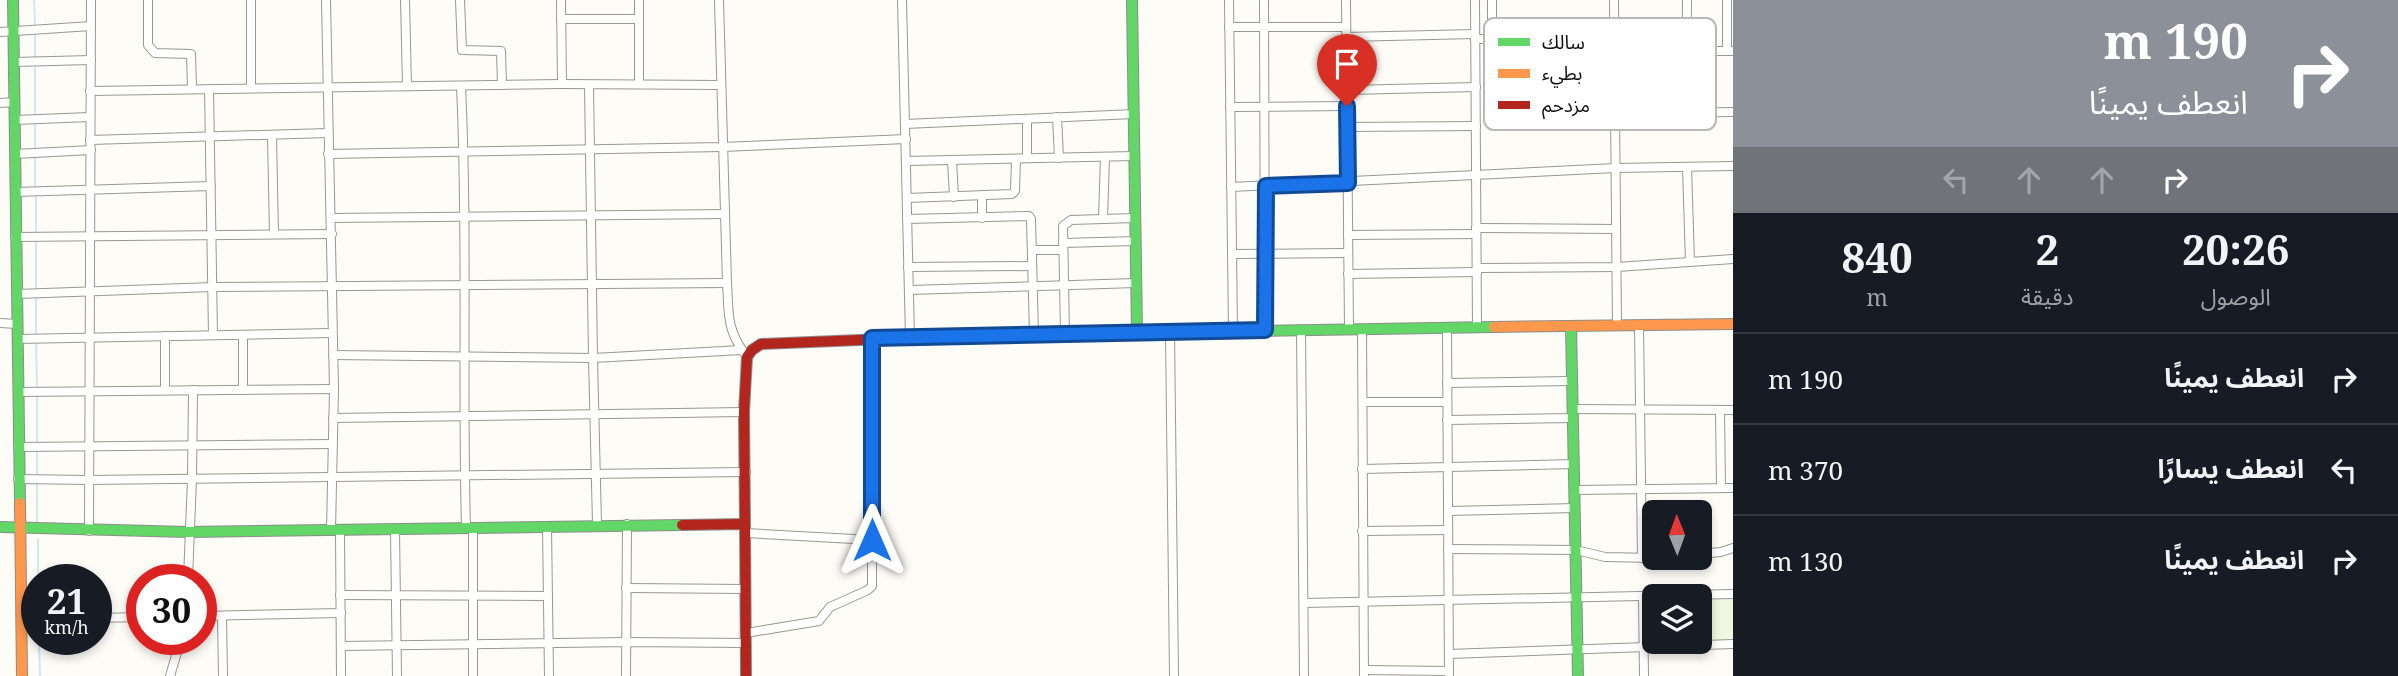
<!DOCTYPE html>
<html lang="ar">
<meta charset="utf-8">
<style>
body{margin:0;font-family:"Noto Serif","Noto Sans Arabic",serif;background:#242831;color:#f1f3f6;direction:rtl;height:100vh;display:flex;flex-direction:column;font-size:26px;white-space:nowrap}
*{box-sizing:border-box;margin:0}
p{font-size:23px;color:#9ea1a6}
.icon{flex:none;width:38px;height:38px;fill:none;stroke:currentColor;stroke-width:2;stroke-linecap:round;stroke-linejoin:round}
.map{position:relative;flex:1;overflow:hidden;direction:ltr}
.side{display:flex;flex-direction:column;background:#171b24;width:665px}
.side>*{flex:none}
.top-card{background:#8c9099;color:#fff;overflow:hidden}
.needle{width:46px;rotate:359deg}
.controls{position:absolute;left:1642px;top:500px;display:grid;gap:14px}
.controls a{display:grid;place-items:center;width:70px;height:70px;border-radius:10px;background:#171b24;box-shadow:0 4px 10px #0003;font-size:35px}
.speed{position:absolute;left:21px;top:564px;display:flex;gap:14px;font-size:35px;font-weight:700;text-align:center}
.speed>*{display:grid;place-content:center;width:91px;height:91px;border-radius:50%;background:#171b24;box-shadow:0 4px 10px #0003;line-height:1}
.speed small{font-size:18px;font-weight:400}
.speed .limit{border:10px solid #d22;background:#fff;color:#111}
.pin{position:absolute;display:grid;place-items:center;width:60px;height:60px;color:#fff;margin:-72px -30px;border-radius:50% 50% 50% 0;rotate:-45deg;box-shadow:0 0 7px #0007}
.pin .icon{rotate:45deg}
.me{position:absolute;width:77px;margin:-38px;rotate:0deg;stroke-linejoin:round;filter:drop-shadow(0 0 5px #0008)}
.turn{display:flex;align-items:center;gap:24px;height:147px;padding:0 35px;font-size:32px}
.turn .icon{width:91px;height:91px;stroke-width:2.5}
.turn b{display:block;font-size:49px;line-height:60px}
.lanes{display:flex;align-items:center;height:66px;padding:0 35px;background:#0003;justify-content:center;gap:35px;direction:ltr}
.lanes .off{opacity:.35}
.eta{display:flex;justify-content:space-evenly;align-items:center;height:119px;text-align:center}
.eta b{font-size:42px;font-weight:700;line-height:49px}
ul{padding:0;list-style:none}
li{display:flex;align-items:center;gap:21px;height:91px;padding:0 35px;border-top:2px solid #363941}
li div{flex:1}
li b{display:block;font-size:26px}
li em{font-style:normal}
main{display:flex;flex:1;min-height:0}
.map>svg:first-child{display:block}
.pitch{fill:#f0f6e1}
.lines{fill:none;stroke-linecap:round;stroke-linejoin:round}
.stream{stroke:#cde8f7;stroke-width:2}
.street-casing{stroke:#979795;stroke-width:10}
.fast-casing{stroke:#8e8d8b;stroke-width:12}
.slow-casing{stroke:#8e8d8b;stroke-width:12}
.jam-casing{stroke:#8e8d8b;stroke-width:12}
.street{stroke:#fffffe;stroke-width:8}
.fast{stroke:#63d668;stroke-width:10}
.slow{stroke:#ff974d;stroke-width:10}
.jam{stroke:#b3261e;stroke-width:10}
.route-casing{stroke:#114b97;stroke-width:18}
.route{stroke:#1a73e8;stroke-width:12}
.key{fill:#fff;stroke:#b8b8b8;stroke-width:2}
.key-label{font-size:19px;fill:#111}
</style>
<main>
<section class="side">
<div class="top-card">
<div class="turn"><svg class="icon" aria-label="right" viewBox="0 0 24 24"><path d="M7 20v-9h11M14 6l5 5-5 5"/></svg><div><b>190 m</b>انعطف يمينًا</div></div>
<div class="lanes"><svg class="icon off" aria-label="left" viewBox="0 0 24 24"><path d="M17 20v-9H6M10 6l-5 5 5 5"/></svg><svg class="icon off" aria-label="ahead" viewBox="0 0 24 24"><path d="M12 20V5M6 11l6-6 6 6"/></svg><svg class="icon off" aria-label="ahead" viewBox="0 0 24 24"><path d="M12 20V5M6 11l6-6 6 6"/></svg><svg class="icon" aria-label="right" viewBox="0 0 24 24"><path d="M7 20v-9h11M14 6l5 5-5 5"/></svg></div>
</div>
<div class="eta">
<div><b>20:26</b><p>الوصول</p></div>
<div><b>2</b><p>دقيقة</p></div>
<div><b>840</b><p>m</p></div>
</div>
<ul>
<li><svg class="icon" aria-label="right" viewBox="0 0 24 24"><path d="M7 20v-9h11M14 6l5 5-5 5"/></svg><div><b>انعطف يمينًا</b></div><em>190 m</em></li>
<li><svg class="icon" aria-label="left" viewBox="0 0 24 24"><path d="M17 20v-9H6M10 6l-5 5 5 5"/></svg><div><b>انعطف يسارًا</b></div><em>370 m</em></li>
<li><svg class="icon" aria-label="right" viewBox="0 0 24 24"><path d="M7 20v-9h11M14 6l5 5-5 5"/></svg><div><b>انعطف يمينًا</b></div><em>130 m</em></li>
</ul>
</section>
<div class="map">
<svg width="1733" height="676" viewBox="0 0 1733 676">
<rect width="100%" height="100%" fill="#fdfcf7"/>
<polygon class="pitch" points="1699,598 1733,598 1733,642 1647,644 1646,600 1654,599 1654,642 1699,642"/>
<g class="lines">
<g class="stream">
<polyline points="34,0 35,26"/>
<polyline points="35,32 35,58"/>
<polyline points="35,64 35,117"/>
<polyline points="35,123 35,149"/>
<polyline points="35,155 35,187"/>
<polyline points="36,193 36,233"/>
<polyline points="36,239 36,289"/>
<polyline points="36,298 36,334"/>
<polyline points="36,344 37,387"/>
<polyline points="37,396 37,443"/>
<polyline points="37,449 37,474"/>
<polyline points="37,484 37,523"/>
<polyline points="38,539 38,579"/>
<polyline points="39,639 40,676"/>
</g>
<g class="street-casing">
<g id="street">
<polyline points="148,0 148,45 155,53 191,54 192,89"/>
<polyline points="251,0 251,88"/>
<polyline points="326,0 334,389 331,531"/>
<polyline points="405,0 407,86"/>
<polyline points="460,0 462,50 501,51 502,85"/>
<polyline points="561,0 562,84"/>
<polyline points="639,0 639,84"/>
<path d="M719 0 727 283C729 313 726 327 744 353"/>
<polyline points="902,0 910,338"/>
<polyline points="1229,0 1233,331"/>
<polyline points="1264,0 1265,330"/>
<polyline points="1346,0 1349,329"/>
<polyline points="1475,0 1477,328"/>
<polyline points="1492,0 1492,25"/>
<polyline points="1614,0 1617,326"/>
<polyline points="561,19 639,19"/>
<polyline points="1229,27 1346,27"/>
<polyline points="0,32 91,26"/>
<polyline points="1346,37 1475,34"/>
<polyline points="1475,39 1615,38"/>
<polyline points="1615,51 1733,51"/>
<polyline points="1727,51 1727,0"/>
<polyline points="14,62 91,60"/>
<polyline points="589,85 593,358 597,524"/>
<path d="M461 86C468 233 462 381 466 528"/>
<polyline points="209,89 213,335"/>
<polyline points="1347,90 1476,87"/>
<polyline points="90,91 562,84 721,85"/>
<polyline points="0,103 14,102"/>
<polyline points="1230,107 1347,106"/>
<polyline points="1686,113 1687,0"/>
<polyline points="1614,114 1733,112"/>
<polyline points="1057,117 1059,158"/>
<polyline points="1027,119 1027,158"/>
<polyline points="15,120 90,117"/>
<polyline points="905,124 1134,114"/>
<polyline points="1347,127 1476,126"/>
<polyline points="272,136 274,234"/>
<polyline points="90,140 328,133"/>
<polyline points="15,154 91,150"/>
<polyline points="328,154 722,147 906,139"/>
<polyline points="952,160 954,197"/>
<polyline points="906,161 1134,156"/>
<polyline points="1687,167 1690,262"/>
<polyline points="1231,187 1616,168 1733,166"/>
<polyline points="15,192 211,186"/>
<polyline points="907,198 1012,194 1015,191 1016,159"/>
<polyline points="331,218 725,214"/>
<polyline points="982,218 982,195"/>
<polyline points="907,219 1029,216 1031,219 1034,335"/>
<polyline points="1103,219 1105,157"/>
<polyline points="1476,228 1616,229"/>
<polyline points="1348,235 1476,234"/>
<polyline points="15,237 332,234"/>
<polyline points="1063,243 1136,241"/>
<polyline points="1032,250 1063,250"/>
<polyline points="1232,254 1348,253"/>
<polyline points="908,267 1032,266"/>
<polyline points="1477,268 1617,267 1733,259"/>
<polyline points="1348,274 1477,272"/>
<polyline points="909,290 1136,283"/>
<polyline points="17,294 213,287 727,283"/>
<polyline points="0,323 17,324"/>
<polyline points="1639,325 1642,558"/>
<polyline points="1447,328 1449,676"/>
<polyline points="1362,329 1364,676"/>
<polyline points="1301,330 1304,676"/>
<polyline points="1170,331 1174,676"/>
<polyline points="1065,334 1063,226 1071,220 1135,218"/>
<polyline points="243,335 243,390"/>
<polyline points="165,336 165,390"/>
<polyline points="17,339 332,333"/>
<polyline points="333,355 593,358 742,350"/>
<polyline points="1447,383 1572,381"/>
<polyline points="18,392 334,389"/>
<polyline points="1364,402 1447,402"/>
<polyline points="1573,409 1733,410"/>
<polyline points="1720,410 1721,487"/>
<polyline points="333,418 744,412"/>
<polyline points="1447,420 1573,418"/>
<polyline points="18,447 333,444"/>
<polyline points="1362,469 1574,464"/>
<polyline points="18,479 89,480 746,472"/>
<polyline points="1574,490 1733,488"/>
<polyline points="1448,511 1575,508"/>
<polyline points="547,526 549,676"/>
<polyline points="473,528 473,676"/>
<polyline points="340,530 341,676"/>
<polyline points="395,530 397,676"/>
<polyline points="89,531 91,0"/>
<polyline points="1362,531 1448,530"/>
<polyline points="746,533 872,540"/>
<polyline points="1448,549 1576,550 1605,557 1654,558"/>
<polyline points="1699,554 1721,552 1733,548"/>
<polyline points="188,579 192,479 193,390"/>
<polyline points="626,588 746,589"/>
<polyline points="340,595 548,596"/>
<polyline points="1643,597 1644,676"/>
<polyline points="1304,603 1733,594"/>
<polyline points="201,616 341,613"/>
<polyline points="222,616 223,676"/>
<polyline points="96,618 142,617"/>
<polyline points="21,620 37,620"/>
<polyline points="746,633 819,621 830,607 868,590 872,586 872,338"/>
<polyline points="341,646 626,642 746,643"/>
<polyline points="1449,654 1733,644"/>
<polyline points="1364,670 1449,671"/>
<polyline points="170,676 181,639"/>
<polyline points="626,676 627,524"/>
</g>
</g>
<g class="fast-casing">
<g id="fast">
<polyline points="13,0 20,503"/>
<polyline points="1132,0 1137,332"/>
<polyline points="1571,327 1578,676"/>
<polyline points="957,336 1494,327"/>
<polyline points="0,527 188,532 682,525"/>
</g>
</g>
<g class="slow-casing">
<g id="slow">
<polyline points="1494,327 1733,324"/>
<polyline points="20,503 22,676"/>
</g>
</g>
<g class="jam-casing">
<g id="jam">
<polyline points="745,524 744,412 747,357 752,350 761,344 957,336"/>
<polyline points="682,525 745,524 746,676"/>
</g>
</g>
<use href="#street" class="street"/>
<use href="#fast" class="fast"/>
<use href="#slow" class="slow"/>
<use href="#jam" class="jam"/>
</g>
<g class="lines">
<g class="route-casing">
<polyline id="route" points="872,540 872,338 1265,330 1266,186 1348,183 1347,106"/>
</g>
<use href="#route" class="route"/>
</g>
<rect x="1484" y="18" width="232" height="112" rx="10" class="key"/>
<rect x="1498" y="38" width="32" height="8" fill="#63d668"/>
<rect x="1498" y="69" width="32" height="9" fill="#ff974d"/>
<rect x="1498" y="101" width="32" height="8" fill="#b3261e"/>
<g class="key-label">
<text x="1542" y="49">سالك</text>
<text x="1542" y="80">بطيء</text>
<text x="1542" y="112">مزدحم</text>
</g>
</svg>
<div class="controls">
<a><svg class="needle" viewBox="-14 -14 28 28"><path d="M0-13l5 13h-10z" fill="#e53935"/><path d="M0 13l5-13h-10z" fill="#9ea1a6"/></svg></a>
<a><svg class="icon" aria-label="layers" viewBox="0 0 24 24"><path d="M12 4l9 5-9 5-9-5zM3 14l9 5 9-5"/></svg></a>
</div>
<div class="speed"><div>21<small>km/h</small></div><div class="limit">30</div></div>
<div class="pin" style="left:1347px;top:106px;background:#d93025"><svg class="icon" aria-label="arrive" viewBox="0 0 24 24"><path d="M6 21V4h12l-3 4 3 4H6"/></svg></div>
<svg class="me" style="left:872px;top:540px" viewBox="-20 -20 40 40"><path d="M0-17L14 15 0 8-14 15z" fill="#1a73e8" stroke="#fff" stroke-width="4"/></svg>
</div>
</main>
